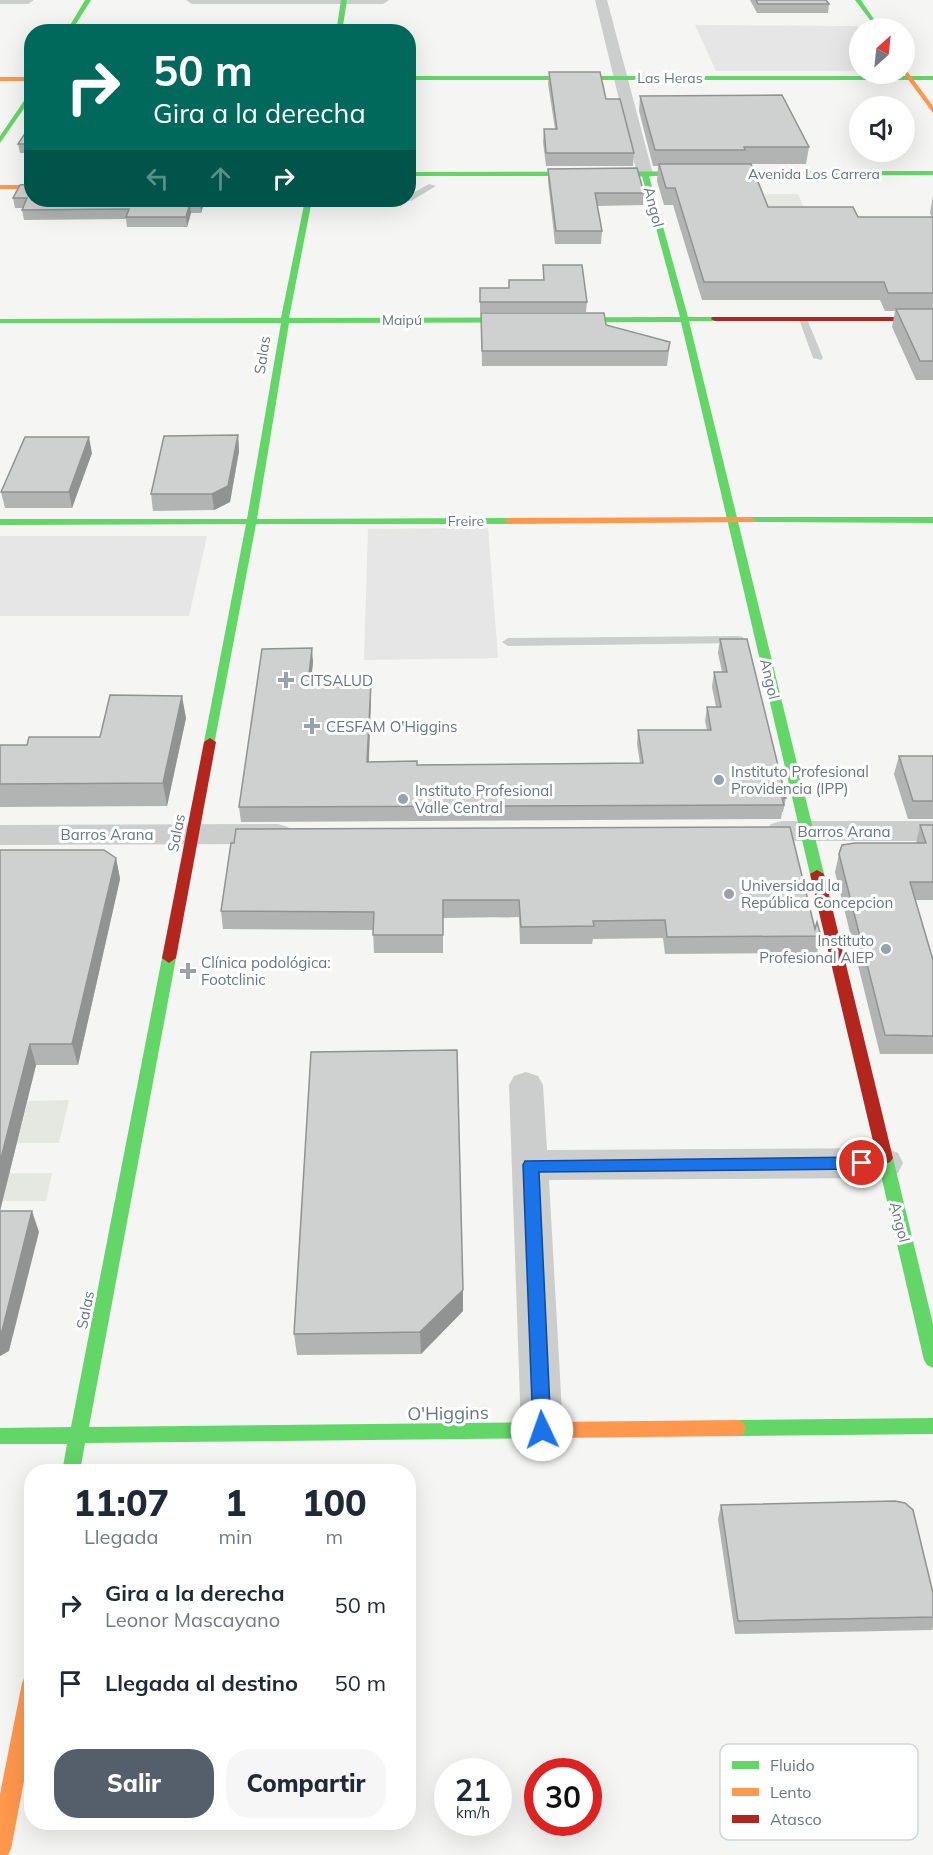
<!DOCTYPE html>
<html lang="es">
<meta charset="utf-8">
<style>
body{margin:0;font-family:Mulish,sans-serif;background:#f6f6f7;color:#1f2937;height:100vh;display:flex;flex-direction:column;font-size:22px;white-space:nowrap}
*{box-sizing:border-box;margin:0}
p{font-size:20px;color:#747a83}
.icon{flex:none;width:33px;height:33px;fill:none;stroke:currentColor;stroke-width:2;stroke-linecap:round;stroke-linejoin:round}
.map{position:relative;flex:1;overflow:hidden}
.details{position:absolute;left:24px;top:1464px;width:392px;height:366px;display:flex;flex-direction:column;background:#fff;border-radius:24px;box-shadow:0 6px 24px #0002}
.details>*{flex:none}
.banner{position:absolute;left:24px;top:24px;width:392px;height:183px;border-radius:24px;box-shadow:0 6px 24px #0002;background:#00695c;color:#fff;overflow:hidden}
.needle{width:39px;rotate:27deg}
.fabs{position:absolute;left:849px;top:18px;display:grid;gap:12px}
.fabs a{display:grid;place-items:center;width:66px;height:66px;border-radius:50%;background:#fff;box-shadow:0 6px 24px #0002;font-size:30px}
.speed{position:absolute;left:434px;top:1758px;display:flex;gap:12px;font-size:30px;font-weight:700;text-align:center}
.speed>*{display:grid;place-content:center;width:78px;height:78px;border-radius:50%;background:#fff;box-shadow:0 6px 24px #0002;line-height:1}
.speed small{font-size:15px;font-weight:400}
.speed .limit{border:9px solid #d22;background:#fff;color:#111}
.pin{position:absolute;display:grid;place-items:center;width:51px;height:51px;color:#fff;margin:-26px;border:3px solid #fff;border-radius:50%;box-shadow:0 2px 6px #0007}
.me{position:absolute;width:66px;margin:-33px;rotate:357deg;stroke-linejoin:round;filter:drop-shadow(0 0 4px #0008)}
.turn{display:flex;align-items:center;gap:21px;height:126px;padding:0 30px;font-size:27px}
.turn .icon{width:78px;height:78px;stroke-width:2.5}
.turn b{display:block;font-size:42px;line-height:51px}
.lanes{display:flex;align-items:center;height:57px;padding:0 30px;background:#0003;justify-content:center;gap:30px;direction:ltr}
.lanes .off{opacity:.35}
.eta{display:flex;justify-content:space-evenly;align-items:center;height:102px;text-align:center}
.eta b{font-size:36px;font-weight:800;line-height:42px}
.button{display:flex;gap:12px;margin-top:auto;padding:12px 30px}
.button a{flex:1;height:69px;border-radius:24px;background:#555f6b;color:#fff;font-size:24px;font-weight:800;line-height:69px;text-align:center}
.button a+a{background:#f6f6f7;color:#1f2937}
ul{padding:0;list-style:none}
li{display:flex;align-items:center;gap:18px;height:78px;padding:0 30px}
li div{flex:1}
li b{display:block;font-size:22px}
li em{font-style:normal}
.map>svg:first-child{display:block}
.built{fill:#e5e6e5}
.green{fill:#e4e8e1}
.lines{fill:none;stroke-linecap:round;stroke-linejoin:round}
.lane{fill:#cccece;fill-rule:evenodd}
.street{fill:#cccece;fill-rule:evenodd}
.fast{fill:#63d668;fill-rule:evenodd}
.slow{fill:#ff974d;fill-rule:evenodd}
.jam{fill:#b3261e;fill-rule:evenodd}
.wall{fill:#b2b4b3}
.shaded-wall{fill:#919292}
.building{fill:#cfd1d0;stroke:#919292;stroke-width:1.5}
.route{fill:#1a73e8;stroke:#114b97;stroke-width:1.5}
.poi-dot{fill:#97a2ab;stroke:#fff;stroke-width:2}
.labels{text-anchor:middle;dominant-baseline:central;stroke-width:6;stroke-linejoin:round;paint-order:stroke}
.far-street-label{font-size:14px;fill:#647684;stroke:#fff}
.street-label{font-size:15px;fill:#647684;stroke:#fff}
.poi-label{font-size:15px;fill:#647684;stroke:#fff;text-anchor:start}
.near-street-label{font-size:18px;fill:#647684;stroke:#fff}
.key{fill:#fff;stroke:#d0d6da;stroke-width:1.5}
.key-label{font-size:16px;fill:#647684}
</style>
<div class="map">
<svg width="933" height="1855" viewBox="0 0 933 1855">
<rect width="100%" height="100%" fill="#f5f5f3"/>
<g class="built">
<polygon points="695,25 857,26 859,29 859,71 716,71"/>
<polygon points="488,528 498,658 364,660 368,529"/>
<polygon points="0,536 207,536 189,616 0,616"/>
</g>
<g class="green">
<polygon points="752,194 798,194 811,224 763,223"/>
<polygon points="69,1100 59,1143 17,1143 28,1101"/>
<polygon points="9,1173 52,1173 46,1201 2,1201"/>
</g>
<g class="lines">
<g class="lane">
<polygon points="429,184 436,186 411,201 404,200 408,200 408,196"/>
<polygon points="304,200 388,200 384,202 307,204 304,204"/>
<polygon points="800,317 807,319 823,358 821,360 813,358 799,319"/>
<polygon points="739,636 743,637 743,643 508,646 502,642 508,638"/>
</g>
<g class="street">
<polygon points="0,0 34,0 28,4 0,4"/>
<polygon points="186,0 389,0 383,4 192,4"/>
<polygon points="595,0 607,0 653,174 651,177 639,177 637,174"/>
<polygon points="781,821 933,821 933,841 781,841 771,838 766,831 771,824"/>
<polygon points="278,824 288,827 293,834 288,841 278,844 0,845 0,825"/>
<polygon points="526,1072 538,1076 543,1085 547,1150 885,1148 898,1153 903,1163 898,1173 885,1178 549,1180 563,1430 557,1444 542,1449 527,1444 521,1430 509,1085 514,1076"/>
</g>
<g class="fast">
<polygon points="85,0 91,0 71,32 66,32"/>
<polygon points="341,0 347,0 342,32 336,32"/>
<polygon points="855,0 861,0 880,28 876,28"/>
<rect x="408" y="76" width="525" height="4"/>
<polygon points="32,89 32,97 0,143 0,136"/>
<polygon points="933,171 933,175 649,176 688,317 715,317 719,319 715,321 689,321 824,874 822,877 812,877 810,874 681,322 289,323 257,519 509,518 514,521 509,524 256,524 214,745 206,745 204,742 246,524 0,525 0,519 247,519 281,323 0,323 0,319 281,318 305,200 312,200 289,318 680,317 642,176 408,176 408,172"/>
<polygon points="750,517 933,517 933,523 747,522 745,520"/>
<polygon points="169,953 176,958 89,1427 554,1422 560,1424 563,1430 560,1436 554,1438 85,1443 80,1472 62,1472 67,1444 0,1444 0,1428 71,1427 162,958"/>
<polygon points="885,1152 890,1154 893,1158 933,1324 933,1368 927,1365 924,1360 877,1158 880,1154"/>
<polygon points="933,1418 933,1434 737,1436 731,1434 728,1428 731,1422 737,1420"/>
</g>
<g class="slow">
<polygon points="904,67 933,106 933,113 904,74"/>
<rect x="0" y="77" width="32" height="4"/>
<rect x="0" y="185" width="32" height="4"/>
<polygon points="750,517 755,520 753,522 509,524 504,521 509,518"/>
<polygon points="737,1420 743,1422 746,1428 743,1434 737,1436 554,1438 548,1436 545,1430 548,1424 554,1422"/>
<polygon points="32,1673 32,1739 11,1849 8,1855 0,1855 0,1794 22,1683 25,1676"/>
</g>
<g class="jam">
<polygon points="712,317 933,317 933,321 715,321 711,319"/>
<polygon points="210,738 216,742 176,958 169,963 162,958 204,742"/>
<polygon points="817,870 824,874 893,1158 890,1162 885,1164 880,1162 877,1158 810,874"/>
</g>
</g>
<g class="wall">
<polygon points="750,0 826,0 829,4 828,13 757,13"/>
<polygon points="549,72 606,99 634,153 633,166 546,166 543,142 544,129 555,129 548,84"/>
<polygon points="640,96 809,147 806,164 743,164 768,207 858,217 932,217 930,213 933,196 933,380 916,380 892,327 895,311 885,311 880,300 702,300 673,205 664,205 657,181 658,166 653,166 639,111"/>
<polygon points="32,123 32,153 20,153 18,144"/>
<polygon points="32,163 32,181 30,180 28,170"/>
<polygon points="548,169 644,193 643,205 597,206 602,231 601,244 555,244 548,181"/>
<polygon points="32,184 32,200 205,200 201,213 191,213 187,227 127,227 126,219 24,220 22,210 23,208 15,208 13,198"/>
<polygon points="543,265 587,302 586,312 480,312 480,288 509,288 509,280 543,280"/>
<polygon points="481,313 606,325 670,342 667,366 482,366"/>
<polygon points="238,435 239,451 230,502 214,510 153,511 151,494"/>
<polygon points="92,453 72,508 5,508 1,492"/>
<polygon points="720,639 786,798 783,812 782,812 781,819 241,822 239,807 313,662 311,683 371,683 371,697 369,762 417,765 640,763 637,744 638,730 707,730 705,721 707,707 716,707 712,687 714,672 722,672 718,653"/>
<polygon points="186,718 167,806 0,807 0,745 27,745 100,737"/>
<polygon points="899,756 933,756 933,819 908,819 894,774"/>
<polygon points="920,825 933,825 933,900 915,900 933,960 933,1054 880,1054 835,872 839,854 916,843"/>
<polygon points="231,843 815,929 821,936 817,953 665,954 663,938 593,939 592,944 520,944 519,917 443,918 443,953 374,953 373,930 223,929 221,911"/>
<polygon points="0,850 116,858 120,879 78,1065 36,1065 0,1211"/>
<polygon points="463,1290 463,1311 421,1354 297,1355 294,1334"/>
<polygon points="721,1505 933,1593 933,1628 932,1630 735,1634 718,1519"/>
</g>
<g class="shaded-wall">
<polygon points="201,200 205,200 201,213 200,203"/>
<polygon points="190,203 191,213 187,227 186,217"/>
<polygon points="238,435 239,451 230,502 214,510 212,494"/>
<polygon points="89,437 92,453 72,508 69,492"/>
<polygon points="312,648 313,662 309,697 308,683"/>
<polygon points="371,683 371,697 368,776 367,762"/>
<polygon points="182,696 186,718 167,806 163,783"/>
<polygon points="116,858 120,879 78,1065 72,1044"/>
<polygon points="30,1044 36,1065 0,1211 0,1162"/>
<polygon points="32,1211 39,1232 9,1351 0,1356 0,1332"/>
<polygon points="463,1290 463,1311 421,1354 420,1332"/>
</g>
<g class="building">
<polygon points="756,0 826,0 829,4 758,4"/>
<polygon points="549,72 600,72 606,99 620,99 634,153 546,153 544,129 557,129"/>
<polygon points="782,95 809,147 744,147 745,150 655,150 640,96"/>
<polygon points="32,123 32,144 18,144"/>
<polygon points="32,163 32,172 28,170"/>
<polygon points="659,164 751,164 768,207 853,207 858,217 933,217 933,293 888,293 884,282 704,282 675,188 666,188"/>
<polygon points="637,168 644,193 595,193 602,231 556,231 548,169"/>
<polygon points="32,184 32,200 201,200 200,203 190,203 186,217 126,217 129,209 22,210 27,198 13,198 20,185"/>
<polygon points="543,265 582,265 587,302 480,302 480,288 509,288 509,280 544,280"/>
<polygon points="896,309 933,309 933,361 920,361"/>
<polygon points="481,313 604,313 606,325 670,342 668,351 482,351"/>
<polygon points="238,435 228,486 212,494 151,494 164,436"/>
<polygon points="25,437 89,437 69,492 1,492"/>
<polygon points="720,639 747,639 786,798 782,798 784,805 239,807 262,649 312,648 308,683 371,683 367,762 417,761 417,765 643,763 638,730 711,730 707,707 721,707 714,672 727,672"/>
<polygon points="110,695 182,696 163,783 0,784 0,745 27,745 29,737 100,737"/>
<polygon points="899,756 933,756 933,801 913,801"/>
<polygon points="920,825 933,825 933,882 910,882 933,960 933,1036 885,1035 839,854 842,845 855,843 926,843"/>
<polygon points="790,827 815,929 817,922 821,936 667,937 665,920 593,921 594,926 521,927 519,900 443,900 443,935 373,935 374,912 221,911 231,843 234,843 236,829"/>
<polygon points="0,850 104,850 116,858 72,1044 30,1044 0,1162"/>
<polygon points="457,1050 463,1290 420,1332 294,1334 311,1052"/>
<polygon points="0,1211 32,1211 2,1331 0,1332"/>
<polygon points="895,1501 905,1503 913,1510 933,1593 933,1617 738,1621 721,1505"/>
</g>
<polygon class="route" points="862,1157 867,1159 870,1163 867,1168 862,1169 539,1172 551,1430 549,1436 542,1439 536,1436 533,1430 523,1165 525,1161"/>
<g class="poi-dot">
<path d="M283 671h6v6h6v6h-6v6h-6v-6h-6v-6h6z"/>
<path d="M309 717h6v6h6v6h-6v6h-6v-6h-6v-6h6z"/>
<circle cx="719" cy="780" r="6"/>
<circle cx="403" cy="799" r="6"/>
<circle cx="729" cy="894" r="6"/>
<circle cx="886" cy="949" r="6"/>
<path d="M185 962h6v6h6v6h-6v6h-6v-6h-6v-6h6z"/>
</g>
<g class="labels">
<g class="far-street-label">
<text x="670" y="78">Las Heras</text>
<text x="814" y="174">Avenida Los Carrera</text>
<text x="402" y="320">Maipú</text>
<text x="466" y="521">Freire</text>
</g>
<g class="street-label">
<text transform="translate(654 207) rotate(75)">Angol</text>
<text transform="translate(262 355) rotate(-81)">Salas</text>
<text transform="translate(770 679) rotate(77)">Angol</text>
<text x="844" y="831">Barros Arana</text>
<text transform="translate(176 833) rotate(-79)">Salas</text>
<text x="107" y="834">Barros Arana</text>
<text transform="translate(900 1222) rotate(76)">Angol</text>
<text transform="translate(85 1310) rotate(-79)">Salas</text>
</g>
<g class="poi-label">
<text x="300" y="680">CITSALUD</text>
<text x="326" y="726">CESFAM O'Higgins</text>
<text x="731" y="771">Instituto Profesional<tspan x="731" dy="17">Providencia (IPP)</tspan></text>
<text x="415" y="790">Instituto Profesional<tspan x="415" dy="17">Valle Central</tspan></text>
<text x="741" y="885">Universidad la<tspan x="741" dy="17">República Concepcion</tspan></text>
<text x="874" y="940" text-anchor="end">Instituto<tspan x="874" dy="17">Profesional AIEP</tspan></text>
<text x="201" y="962">Clínica podológica:<tspan x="201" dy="17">Footclinic</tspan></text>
</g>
<g class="near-street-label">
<text transform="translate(448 1413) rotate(-1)">O'Higgins</text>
</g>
</g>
<rect x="720" y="1744" width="198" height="96" rx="9" class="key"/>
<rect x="732" y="1761" width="27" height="8" fill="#63d668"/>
<rect x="732" y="1788" width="27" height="8" fill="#ff974d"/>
<rect x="732" y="1815" width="27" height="8" fill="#b3261e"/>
<g class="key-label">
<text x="770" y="1771">Fluido</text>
<text x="770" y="1798">Lento</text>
<text x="770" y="1825">Atasco</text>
</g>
</svg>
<div class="fabs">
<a><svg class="needle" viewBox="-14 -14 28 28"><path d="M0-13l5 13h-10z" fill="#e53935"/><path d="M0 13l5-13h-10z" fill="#747a83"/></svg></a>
<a><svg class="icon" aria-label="sound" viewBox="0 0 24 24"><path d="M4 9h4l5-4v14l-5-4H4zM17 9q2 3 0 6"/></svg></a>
</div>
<div class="speed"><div>21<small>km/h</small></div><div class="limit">30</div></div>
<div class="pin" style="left:862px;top:1163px;background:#d93025"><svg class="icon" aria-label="arrive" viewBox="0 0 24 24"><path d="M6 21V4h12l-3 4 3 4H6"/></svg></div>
<svg class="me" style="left:542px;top:1430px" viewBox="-20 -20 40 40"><circle r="19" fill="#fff"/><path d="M0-13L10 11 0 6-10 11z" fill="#1a73e8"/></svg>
<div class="banner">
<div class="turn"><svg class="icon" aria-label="right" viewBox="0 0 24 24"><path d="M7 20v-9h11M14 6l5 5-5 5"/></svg><div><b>50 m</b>Gira a la derecha</div></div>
<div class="lanes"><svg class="icon off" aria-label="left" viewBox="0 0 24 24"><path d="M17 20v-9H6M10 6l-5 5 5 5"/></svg><svg class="icon off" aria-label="ahead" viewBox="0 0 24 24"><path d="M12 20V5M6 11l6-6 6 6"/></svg><svg class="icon" aria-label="right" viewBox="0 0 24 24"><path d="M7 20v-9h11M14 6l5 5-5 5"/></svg></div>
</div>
<section class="details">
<div class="eta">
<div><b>11:07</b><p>Llegada</p></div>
<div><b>1</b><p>min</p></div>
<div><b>100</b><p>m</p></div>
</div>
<ul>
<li><svg class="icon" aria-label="right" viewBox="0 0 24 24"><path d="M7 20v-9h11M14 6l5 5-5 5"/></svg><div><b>Gira a la derecha</b><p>Leonor Mascayano</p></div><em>50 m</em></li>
<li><svg class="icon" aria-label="arrive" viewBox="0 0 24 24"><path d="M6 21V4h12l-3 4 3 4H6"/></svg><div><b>Llegada al destino</b></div><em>50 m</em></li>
</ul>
<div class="button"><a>Salir</a><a>Compartir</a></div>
</section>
</div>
